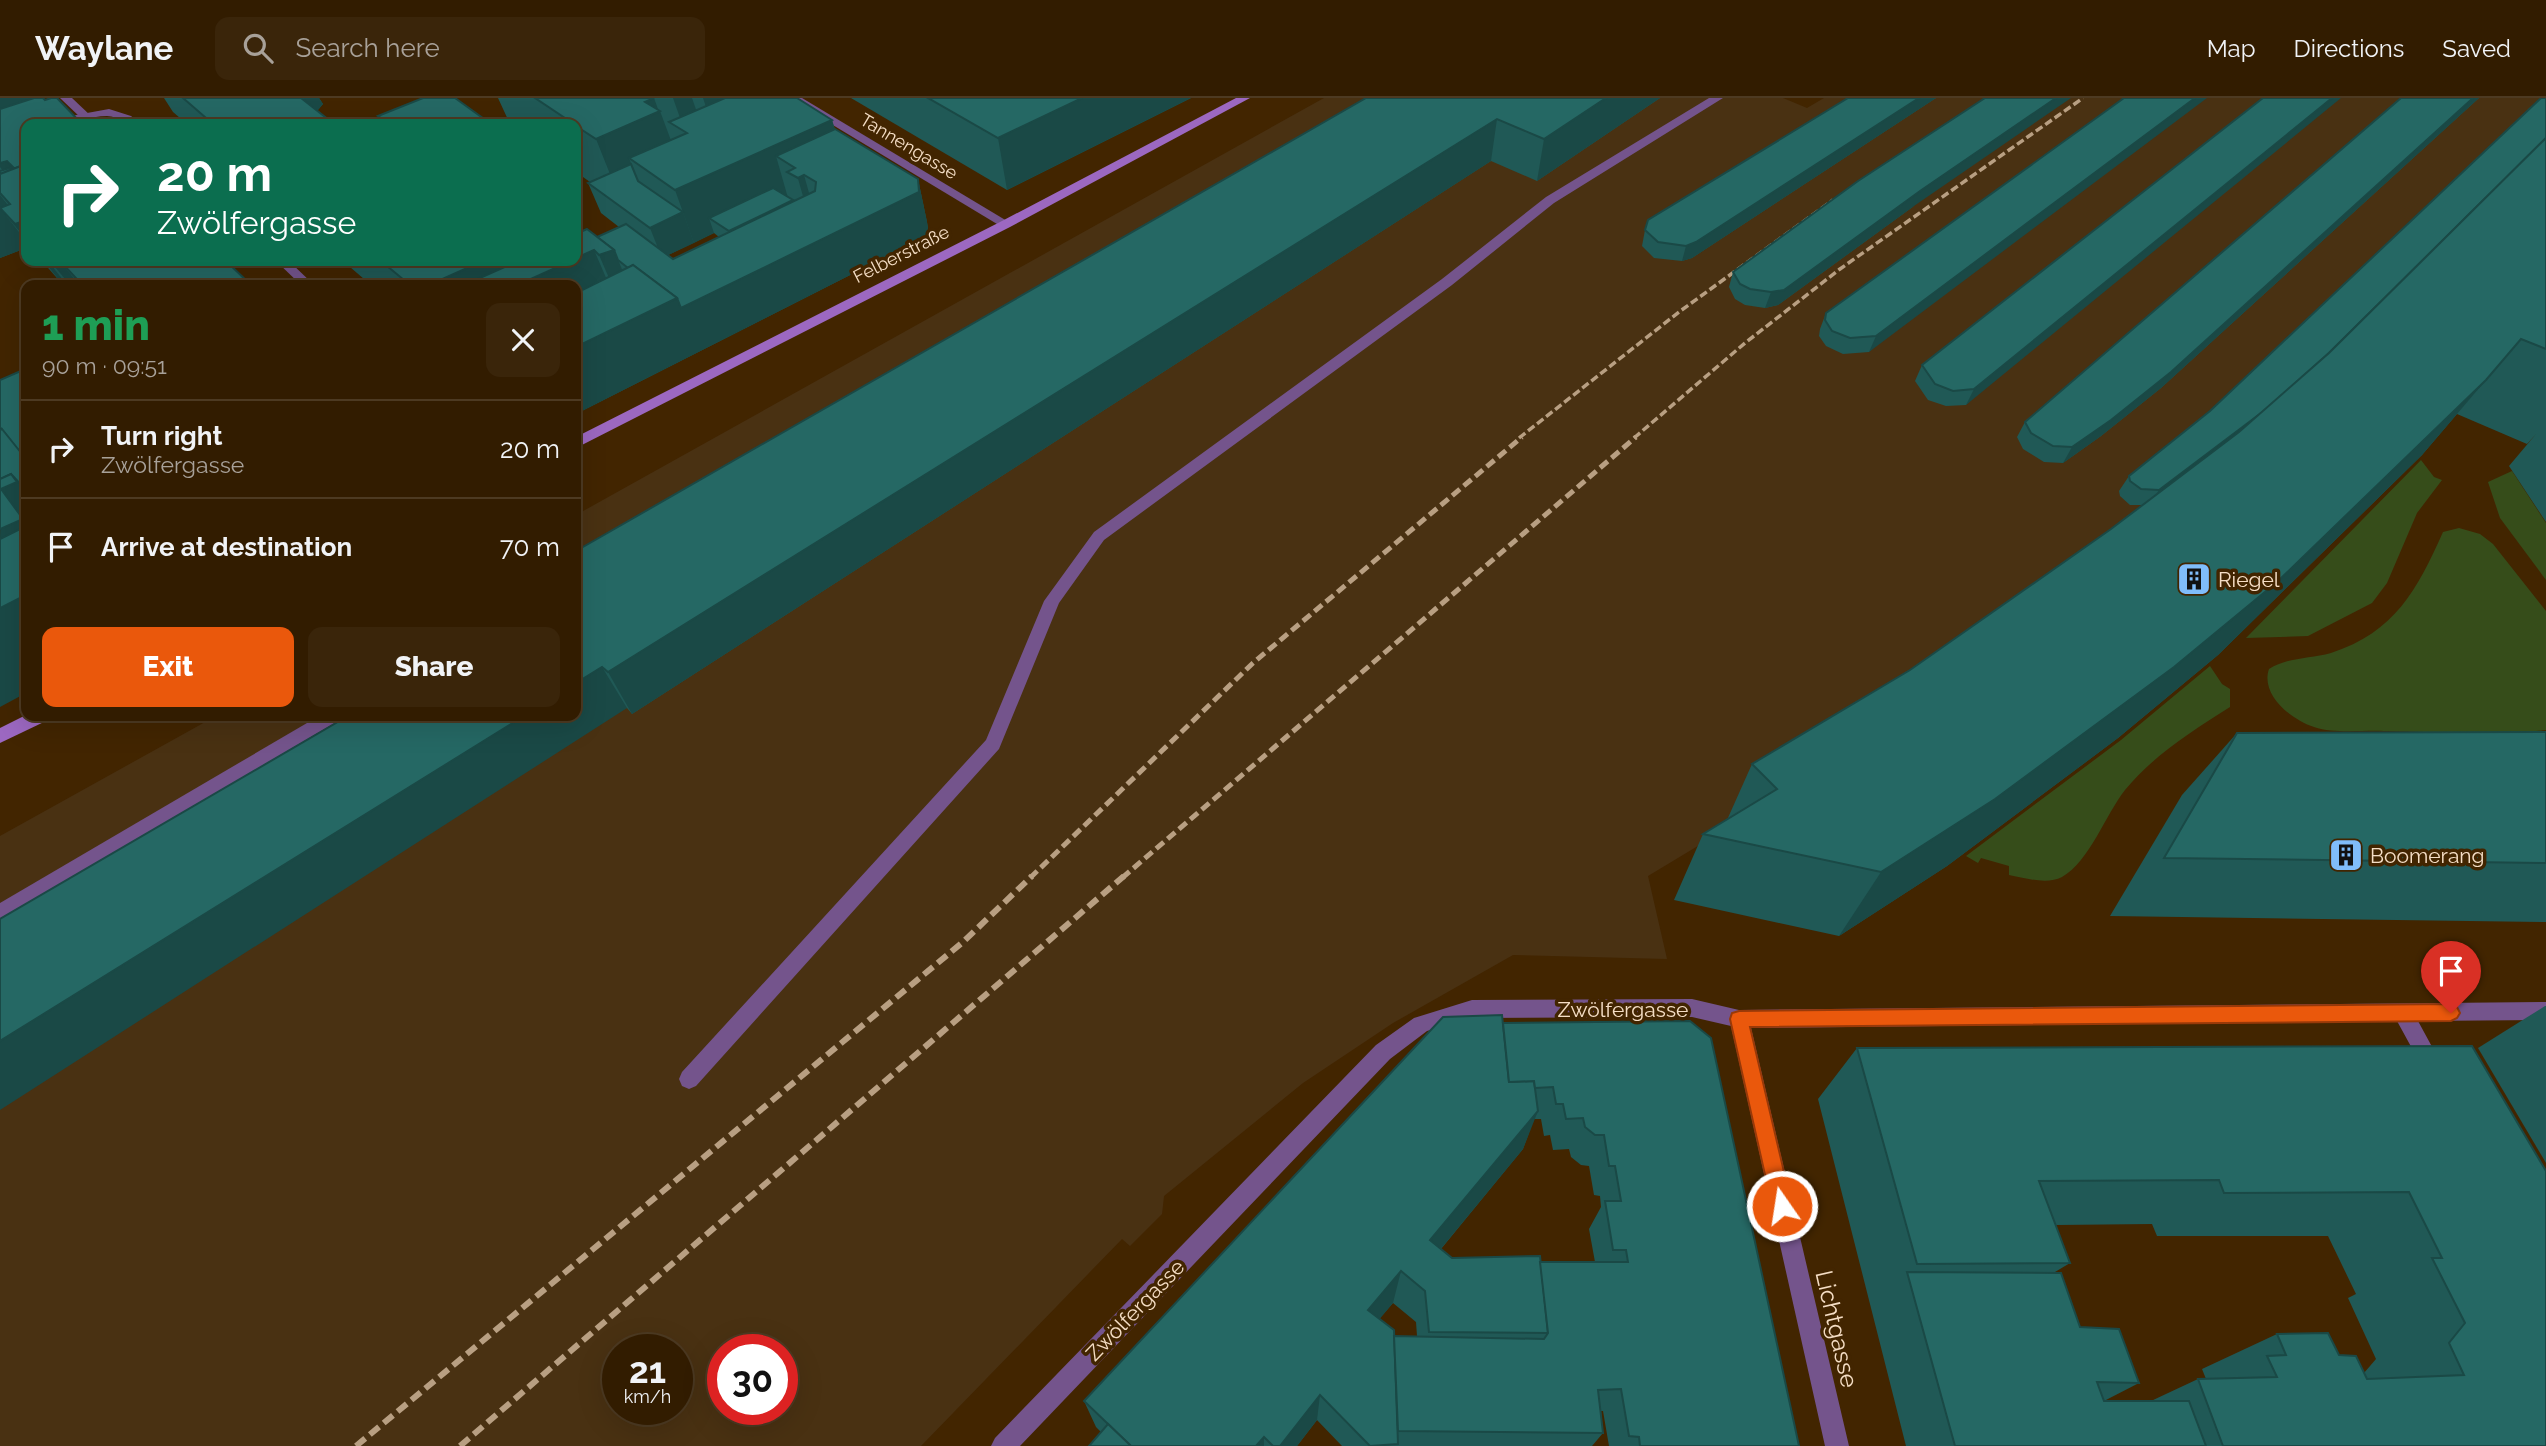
<!DOCTYPE html>
<meta charset="utf-8">
<style>
body{margin:0;font-family:Raleway,sans-serif;background:#3a250a;color:#f1f3f6;height:100vh;display:flex;flex-direction:column;font-size:26px;white-space:nowrap}
*{box-sizing:border-box;margin:0}
p{font-size:23px;color:#a8a199}
.icon{flex:none;width:38px;height:38px;fill:none;stroke:currentColor;stroke-width:2;stroke-linecap:round;stroke-linejoin:round}
.map{position:relative;flex:1;overflow:hidden}
.drawer{position:absolute;left:21px;top:182px;width:560px;height:441px;display:flex;flex-direction:column;background:#321c00;border-radius:14px;box-shadow:0 7px 28px #0002,0 0 0 2px #4d3a22}
.drawer>*{flex:none}
.hud{position:absolute;left:21px;top:21px;width:560px;height:147px;border-radius:14px;box-shadow:0 7px 28px #0002,0 0 0 2px #4d3a22;background:#0b6e4f;color:#fff;overflow:hidden}
.speed{position:absolute;left:602px;top:1236px;display:flex;gap:14px;font-size:35px;font-weight:700;text-align:center}
.speed>*{display:grid;place-content:center;width:91px;height:91px;border-radius:50%;background:#321c00;box-shadow:0 7px 28px #0002,0 0 0 2px #4d3a22;line-height:1}
.speed small{font-size:18px;font-weight:400}
.speed .limit{border:10px solid #d22;background:#fff;color:#111}
.pin{position:absolute;display:grid;place-items:center;width:60px;height:60px;color:#fff;margin:-72px -30px;border-radius:50% 50% 50% 0;rotate:-45deg;box-shadow:0 0 7px #0007}
.pin .icon{rotate:45deg}
.me{position:absolute;width:77px;margin:-38px;rotate:347deg;stroke-linejoin:round;filter:drop-shadow(0 0 5px #0008)}
.turn{display:flex;align-items:center;gap:24px;height:147px;padding:0 21px;font-size:32px}
.turn .icon{width:91px;height:91px;stroke-width:2.5}
.turn b{display:block;font-size:49px;line-height:60px}
.round{display:grid;place-items:center;flex:none;width:74px;height:74px;border-radius:14px;background:#3a250a}
.headline{display:flex;align-items:center;justify-content:space-between;height:119px;padding:0 21px}
h1{font-size:42px;font-weight:800;line-height:52px;color:#1e9e55}
.action{display:flex;gap:14px;margin-top:auto;padding:14px 21px}
.action a{flex:1;height:80px;border-radius:14px;background:#ea580c;color:#fff;font-size:28px;font-weight:800;line-height:80px;text-align:center}
.action a+a{background:#3a250a;color:#f1f3f6}
ul{padding:0;list-style:none}
li{display:flex;align-items:center;gap:21px;height:98px;padding:0 21px;border-top:2px solid #4d3a22}
li div{flex:1}
li b{display:block;font-size:26px}
li em{font-style:normal}
header{display:flex;align-items:center;gap:42px;box-sizing:border-box;height:98px;padding:0 35px;background:#321c00;border-bottom:2px solid #4d3a22}
header strong{font-size:33px}
nav{display:flex;gap:38px;margin-inline-start:auto;font-size:24px}
.search{width:490px;height:63px;background:#3a250a;display:flex;align-items:center;gap:18px;box-sizing:border-box;padding:0 24px;border-radius:14px;color:#a8a199;font-size:26px}
.map>svg:first-child{display:block}
.built{fill:#493112;fill-rule:evenodd}
.green{fill:#364d1a}
.lines{fill:none;stroke-linecap:round;stroke-linejoin:round}
.service{fill:#74548c;fill-rule:evenodd}
.minor{fill:#74548c;fill-rule:evenodd}
.secondary{fill:#9c68c1;fill-rule:evenodd}
.rail-far2{stroke:#b89f82;stroke-width:3.5;stroke-dasharray:8 3.5;stroke-linecap:butt}
.rail-far1{stroke:#b89f82;stroke-width:5;stroke-dasharray:10 5;stroke-linecap:butt}
.rail{stroke:#b89f82;stroke-width:6;stroke-dasharray:12 6;stroke-linecap:butt}
.wall{fill:#205956;fill-rule:evenodd}
.shaded-wall{fill:#1a4946}
.building{fill:#256864;stroke:#1a4946;stroke-width:2}
.route{fill:#ea580c;stroke:#983908;stroke-width:2}
.labels{text-anchor:middle;dominant-baseline:central;stroke-width:7;stroke-linejoin:round;paint-order:stroke}
.far-street-label{font-size:18px;fill:#f5dec5;stroke:#422500}
.poi-label{font-size:21px;fill:#f5dec5;stroke:#422500;text-anchor:start}
.street-label{font-size:21px;fill:#f5dec5;stroke:#422500}
.near-street-label{font-size:24px;fill:#f5dec5;stroke:#422500}
</style>
<header>
<strong>Waylane</strong>
<div class="search"><svg class="icon" aria-label="search" viewBox="0 0 24 24"><circle cx="10" cy="10" r="6"/><path d="M15 15l6 6"/></svg>Search here</div>
<nav><a>Map</a><a>Directions</a><a>Saved</a></nav>
</header>
<div class="map">
<svg width="2546" height="1348" viewBox="0 0 2546 1348">
<rect width="100%" height="100%" fill="#422500"/>
<path class="built" d="M1324 0H1783L1807 10 1824 0H2546L2251 338 1721 734 1648 778 1667 861 1513 857 1393 925 1303 985 1164 1098 1162 1116 1130 1148 1122 1141 921 1348H0V738L216 618H576V417ZM618 1251H677V1311H618ZM723 1251H782V1311H723Z"/>
<g class="green">
<polygon points="2421,362 2434,379 2442,382 2417,415 2387,485 2372,505 2308,538 2246,540"/>
<polygon points="2512,373 2546,425 2546,482 2500,420 2488,384"/>
<path d="M2459 430 2480 436 2493 446 2546 513V632C2492 638 2438 634 2384 633 2362 632 2335 636 2314 629 2292 622 2260 597 2269 571 2288 559 2310 561 2331 555 2395 534 2417 492 2443 434Z"/>
<path d="M2210 568 2222 586 2230 591V609C2191 634 2155 656 2125 692 2106 716 2089 764 2062 779 2047 787 2025 780 2009 777V768L1981 760 1978 765 1966 758 2121 642Z"/>
</g>
<g class="lines">
<g class="service">
<polygon points="60,0 72,0 91,18 81,20"/>
<polygon points="1709,0 1723,0 1554,105 1452,187 1104,442 1059,505 999,651 696,988 689,991 682,988 679,981 682,974 986,642 1044,503 1094,434 1442,181 1546,99"/>
<polygon points="319,618 340,618 338,623 0,823 0,805"/>
</g>
<g class="minor">
<polygon points="788,0 802,0 1012,126 1002,129"/>
<path d="M109 11 131 18 141 26C128 27 120 19 107 18 89 18 73 27 55 26L76 17Z"/>
<polygon points="276,163 289,163 314,187 301,187"/>
<polygon points="1692,901 1739,912 2546,904 2546,922 2418,923 2443,969 2440,976 2433,978 2426,976 2397,923 1751,930 1849,1348 1825,1348 1731,928 1692,919 1472,920 1427,933 1390,961 1020,1348 991,1348 995,1340 1376,947 1414,920 1472,902"/>
</g>
<g class="secondary">
<polygon points="1236,0 1250,0 1010,129 576,350 576,339 1002,123"/>
<polygon points="26,617 48,618 46,623 0,645 0,630"/>
</g>
<g class="rail-far2">
<polyline points="1519,340 1679,214 1833,102"/>
<polyline points="1634,340 1745,245 1840,171 2083,0"/>
</g>
<g class="rail-far1">
<polyline points="1030,780 1253,565 1522,339"/>
<polyline points="1122,780 1636,339"/>
</g>
<g class="rail">
<polyline points="356,1348 963,844 1032,778"/>
<polyline points="460,1348 1124,778"/>
</g>
</g>
<g class="wall">
<polygon points="0,0 26,26 26,150 0,160"/>
<polygon points="164,0 319,0 323,6 317,13 334,26 187,26 173,14"/>
<path d="M498 0H797L832 22 835 31 918 81 927 124 929 137 576 316V187H371L343 163H576L597 139 619 129 601 115 588 85 590 84 576 74V26H510ZM714 135 719 139 673 161 668 157Z"/>
<polygon points="851,0 1191,0 1007,92"/>
<polygon points="1366,0 1660,0 1537,83 1491,63 632,616 627,610 576,618 576,453"/>
<polygon points="1848,0 1936,0 1692,160 1682,163 1654,160 1642,148 1645,132"/>
<polygon points="2124,0 1869,254 1843,256 1826,248 1819,238 1820,231 1826,215"/>
<polygon points="2263,0 1966,307 1946,308 1928,302 1915,283 1922,267"/>
<polygon points="2401,0 2479,0 2161,290 2101,338 2063,365 2044,364 2023,351 2017,339 2025,324"/>
<polygon points="2546,0 2546,424 2509,368 2536,336 2527,346 2457,316 2422,357 2218,557 2118,640 1947,768 1839,838 1674,802 1703,736 1727,722 1752,666 1910,572 2111,431 2142,407 2130,407 2120,398 2119,393 2129,378 2210,313"/>
<polygon points="378,18 491,26 383,26"/>
<polygon points="1914,108 1778,207 1765,210 1745,207 1735,201 1729,189 1733,174"/>
<polygon points="42,163 226,163 251,187 63,187"/>
<polygon points="2546,634 2546,824 2110,818 2182,697 2237,635"/>
<polygon points="2545,908 2546,908 2546,1065 2478,950"/>
<path d="M1690 923 1799 1348H1609L1603 1313H1601L1603 1335 1592 1348H1342L1317 1322 1297 1348H1089L1101 1334 1096 1329 1084 1303 1503 925ZM1534 1021H1541L1544 1038 1550 1037 1553 1052 1569 1051 1571 1059 1581 1067 1589 1068 1594 1097 1600 1098 1601 1109 1589 1131 1595 1164H1540L1452 1160 1441 1151 1523 1051ZM1393 1205 1416 1224 1417 1238H1394L1379 1221Z"/>
<path d="M1857 950 2546 1073V1348H1906L1818 1001ZM2152 1126 2157 1138H2328L2356 1196 2348 1200 2376 1261 2364 1275 2339 1257 2277 1236 2202 1271 2206 1281H2198L2151 1303H2104L2139 1285 2080 1229 2055 1174 2070 1165 2056 1127Z"/>
</g>
<g class="shaded-wall">
<polygon points="0,0 40,0 0,23"/>
<polygon points="303,0 319,0 323,6 313,18"/>
<polygon points="654,0 659,14 660,13 679,64 687,35 685,34 673,0 692,0 709,49 832,22 846,73 816,84 804,77 816,120 810,123 795,70 776,58 788,100 709,120 714,135 694,145 675,92 629,60 643,96 622,106 596,41 645,4"/>
<polygon points="703,0 773,0 723,60"/>
<polygon points="1082,0 1191,0 1007,92 998,40"/>
<polygon points="1606,0 1660,0 1537,83 1544,41"/>
<polygon points="1919,0 1936,0 1692,160 1682,163 1686,148"/>
<polygon points="2056,0 2071,0 1914,108 1778,207 1765,210 1771,194"/>
<polygon points="2195,0 2207,0 1869,254 1876,238"/>
<polygon points="2332,0 2341,0 1966,307 1974,291"/>
<polygon points="2473,0 2479,0 2161,290 2101,338 2063,365 2072,349"/>
<polygon points="1497,21 1491,63 632,616 608,574"/>
<polygon points="7,63 23,83 26,141 0,110 26,143 26,150 0,160 0,97 21,124 23,123 0,95 0,72 12,87 14,87 0,69 0,65"/>
<polygon points="918,81 927,124 929,137 576,316 576,249"/>
<polygon points="683,114 694,145 662,160 650,130"/>
<polygon points="594,152 617,205 576,225 576,187 523,187 524,184 571,163 576,163 576,160"/>
<polygon points="614,152 636,205 622,210 599,157"/>
<polygon points="44,163 48,163 67,187 63,187"/>
<polygon points="50,163 60,163 79,187 70,187"/>
<polygon points="481,163 548,163 514,187 410,187"/>
<polygon points="2357,241 2149,408 2159,392"/>
<polygon points="2521,241 2422,357 2218,557 2118,640 1947,768 1839,838 1881,774"/>
<polygon points="11,376 26,392 26,467 0,441 1,391"/>
<polygon points="26,484 26,595 0,609 0,510"/>
<polygon points="602,569 627,610 0,1012 0,943 524,618 576,618 576,585"/>
<polygon points="1538,1013 1523,1051 1420,1176 1430,1142"/>
<polygon points="1401,1173 1393,1205 1362,1242 1368,1212"/>
<polygon points="1320,1297 1317,1322 1297,1348 1280,1348"/>
<polygon points="1264,1339 1264,1348 1256,1348"/>
</g>
<g class="building">
<polygon points="34,0 43,0 45,2 51,0 57,0 82,26 26,26 26,66 0,76 0,73 13,69 7,63 0,65 0,11"/>
<polygon points="183,0 301,0 334,26 213,26"/>
<polygon points="423,0 455,0 491,26 391,26 378,18"/>
<polygon points="535,0 654,0 645,4 660,13 596,41 576,28 576,26 574,26"/>
<polygon points="725,0 797,0 832,22 675,92 629,60 687,35 669,24"/>
<polygon points="928,0 1082,0 998,40"/>
<polygon points="1366,0 1606,0 1544,41 1497,21 608,574 602,569 576,585 576,453"/>
<polygon points="1848,0 1919,0 1696,144 1686,148 1658,144 1645,132 1648,122"/>
<polygon points="1985,0 2056,0 1920,93 1784,192 1771,194 1750,191 1740,186 1733,174 1858,83"/>
<polygon points="2124,0 2195,0 1876,238 1850,240 1832,233 1825,222 1826,215"/>
<polygon points="2263,0 2332,0 1974,291 1953,293 1935,286 1922,267"/>
<polygon points="2401,0 2473,0 2171,274 2111,322 2072,349 2053,348 2031,335 2025,324"/>
<polygon points="2541,0 2546,0 2546,40 2329,255 2265,312 2159,392 2141,391 2130,383 2129,378 2210,313"/>
<polygon points="835,31 918,81 919,94 681,210 677,200 633,167 628,170 618,162 614,152 597,139 626,126 673,161 815,93 816,84 804,77 798,80 787,74 795,70 776,58"/>
<polygon points="2546,40 2546,251 2521,241 2486,282 2277,484 2174,569 1995,701 1881,774 1703,736 1777,691 1752,666 1910,572 2111,431 2239,334 2329,255"/>
<polygon points="26,66 26,125 24,123 15,126 0,110 10,106 0,95 0,76"/>
<polygon points="631,66 638,83 683,114 650,130 588,85"/>
<polygon points="773,90 793,102 729,133 709,120"/>
<polygon points="587,131 614,152 599,157 594,152 576,160 576,136"/>
<polygon points="60,163 226,163 251,187 72,187 68,183 76,180"/>
<polygon points="381,163 483,163 429,187 410,187"/>
<polygon points="518,163 571,163 524,184 523,187 464,187"/>
<polygon points="633,167 677,200 576,249 576,195"/>
<polygon points="23,272 26,276 26,356 23,358 0,329 0,282"/>
<polygon points="2,331 26,361 26,392 11,376 0,381 0,332"/>
<polygon points="11,376 17,384 1,391 23,421 0,431 0,381"/>
<polygon points="26,428 26,497 0,510 0,441"/>
<polygon points="348,618 524,618 0,943 0,821"/>
<polygon points="2546,634 2546,765 2164,760 2237,635"/>
<polygon points="1502,917 1509,984 1534,983 1538,1013 1430,1142 1452,1160 1540,1158 1548,1235 1429,1234 1425,1193 1401,1173 1368,1212 1394,1232 1398,1346 1370,1348 1320,1297 1280,1348 1273,1348 1264,1339 1256,1348 1131,1348 1084,1303 1443,919"/>
<polygon points="1690,923 1711,940 1799,1348 1640,1348 1639,1339 1629,1338 1621,1291 1598,1292 1603,1335 1398,1333 1394,1238 1544,1241 1548,1235 1540,1164 1628,1164 1626,1152 1613,1152 1605,1103 1621,1103 1615,1068 1609,1068 1604,1037 1595,1037 1585,1029 1583,1020 1566,1021 1563,1006 1556,1006 1553,989 1535,990 1534,983 1509,984 1503,925"/>
<polygon points="2472,948 2546,1073 2546,1348 2223,1348 2198,1281 2277,1279 2267,1258 2286,1257 2277,1236 2328,1235 2339,1257 2356,1258 2367,1281 2464,1277 2449,1245 2465,1225 2432,1160 2442,1160 2409,1094 2224,1095 2219,1082 2039,1083 2070,1165 1917,1166 1857,950"/>
<polygon points="1907,1174 2061,1175 2080,1229 2119,1231 2139,1285 2097,1284 2104,1303 2189,1303 2206,1348 1955,1348"/>
<polygon points="1108,1326 1131,1348 1089,1348"/>
</g>
<polygon class="route" points="2451,906 2457,909 2460,915 2457,920 2451,923 1750,929 1792,1108 1789,1115 1782,1118 1775,1115 1772,1108 1730,921 1732,915 1739,913"/>
<defs>
<g id="building-square" transform="scale(1.75)"><rect x="-9" y="-9" width="18" height="18" rx="4" fill="#80bdfa" stroke="#422500"/><path d="M-4-6H4V6H1V3H-1V6H-4ZM-2.5-4.3h1.7v1.8h-1.7ZM.8-4.3h1.7v1.8H.8ZM-2.5-1h1.7V.8h-1.7ZM.8-1h1.7V.8H.8Z" fill="#111"/></g>
</defs>
<g fill-rule="evenodd">
<use href="#building-square" x="2194" y="481"/>
<use href="#building-square" x="2346" y="757"/>
</g>
<g class="labels">
<g class="far-street-label">
<text transform="translate(909 48) rotate(31)">Tannengasse</text>
<text transform="translate(901 156) rotate(-27)">Felberstraße</text>
</g>
<g class="poi-label">
<text x="2218" y="481">Riegel</text>
<text x="2370" y="757">Boomerang</text>
</g>
<g class="street-label">
<text x="1623" y="911">Zwölfergasse</text>
<text transform="translate(1135 1212) rotate(-46)">Zwölfergasse</text>
</g>
<g class="near-street-label">
<text transform="translate(1837 1231) rotate(77)">Lichtgasse</text>
</g>
</g>
</svg>
<div class="speed"><div>21<small>km/h</small></div><div class="limit">30</div></div>
<div class="pin" style="left:2451px;top:915px;background:#d93025"><svg class="icon" aria-label="arrive" viewBox="0 0 24 24"><path d="M6 21V4h12l-3 4 3 4H6"/></svg></div>
<svg class="me" style="left:1782px;top:1108px" viewBox="-20 -20 40 40"><circle r="17" fill="#ea580c" stroke="#fff" stroke-width="3"/><path d="M0-11L8 9 0 5-8 9z" fill="#fff"/></svg>
<div class="hud">
<div class="turn"><svg class="icon" aria-label="right" viewBox="0 0 24 24"><path d="M7 20v-9h11M14 6l5 5-5 5"/></svg><div><b>20 m</b>Zwölfergasse</div></div>
</div>
<section class="drawer">
<div class="headline"><div><h1>1 min</h1><p>90 m · 09:51</p></div><a class="round"><svg class="icon" aria-label="close" viewBox="0 0 24 24"><path d="M6 6l12 12M18 6L6 18"/></svg></a></div>
<ul>
<li><svg class="icon" aria-label="right" viewBox="0 0 24 24"><path d="M7 20v-9h11M14 6l5 5-5 5"/></svg><div><b>Turn right</b><p>Zwölfergasse</p></div><em>20 m</em></li>
<li><svg class="icon" aria-label="arrive" viewBox="0 0 24 24"><path d="M6 21V4h12l-3 4 3 4H6"/></svg><div><b>Arrive at destination</b></div><em>70 m</em></li>
</ul>
<div class="action"><a>Exit</a><a>Share</a></div>
</section>
</div>
